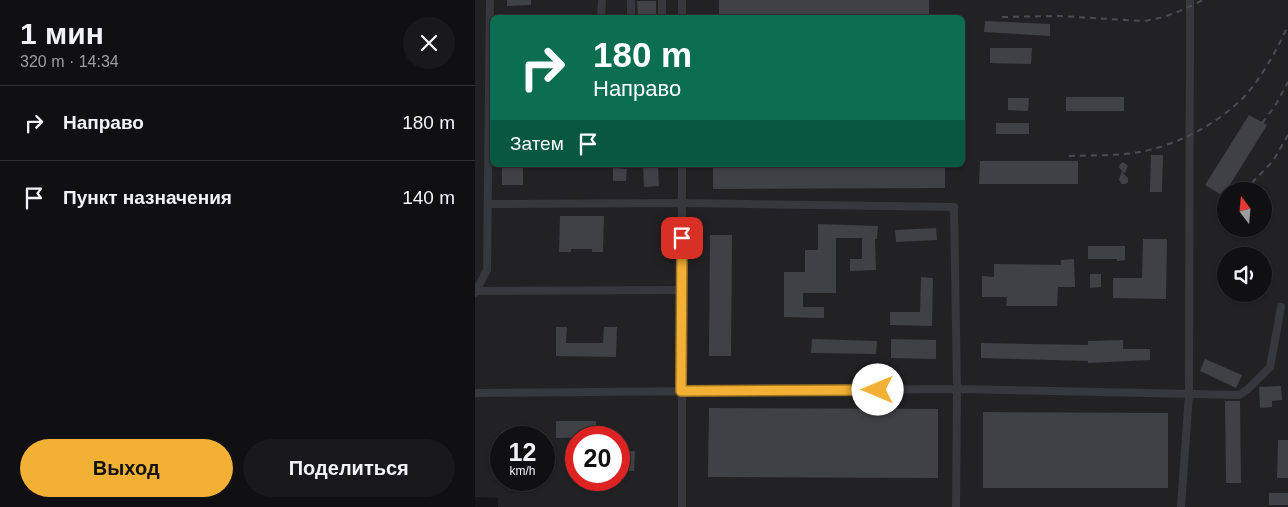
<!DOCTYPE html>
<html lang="ru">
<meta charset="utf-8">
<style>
body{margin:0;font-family:Arial,sans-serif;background:#19191b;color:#f1f3f6;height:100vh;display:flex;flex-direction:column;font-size:19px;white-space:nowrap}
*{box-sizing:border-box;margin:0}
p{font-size:16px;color:#9c9d9f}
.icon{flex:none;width:28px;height:28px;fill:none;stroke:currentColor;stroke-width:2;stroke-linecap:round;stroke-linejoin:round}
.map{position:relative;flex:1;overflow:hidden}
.side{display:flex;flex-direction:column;background:#101012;width:475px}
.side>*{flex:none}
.hud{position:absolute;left:15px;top:15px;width:475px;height:152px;border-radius:8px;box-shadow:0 1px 4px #0004,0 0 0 1px #303032;background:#0b6e4f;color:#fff;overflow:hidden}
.needle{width:32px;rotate:344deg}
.buttons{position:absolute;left:742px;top:182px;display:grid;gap:10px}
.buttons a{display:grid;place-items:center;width:55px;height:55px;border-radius:50%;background:#101012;box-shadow:0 1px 4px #0004,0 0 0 1px #303032;font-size:25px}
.speed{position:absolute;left:15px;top:426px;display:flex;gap:10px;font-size:25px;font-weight:700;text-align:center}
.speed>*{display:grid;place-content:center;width:65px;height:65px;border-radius:50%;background:#101012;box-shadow:0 1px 4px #0004,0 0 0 1px #303032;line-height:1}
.speed small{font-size:12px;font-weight:400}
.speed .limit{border:8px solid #d22;background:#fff;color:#111}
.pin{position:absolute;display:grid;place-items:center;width:42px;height:42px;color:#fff;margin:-21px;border-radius:10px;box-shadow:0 2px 8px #0006}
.me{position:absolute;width:55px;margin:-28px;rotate:270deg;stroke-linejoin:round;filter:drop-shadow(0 0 4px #0008)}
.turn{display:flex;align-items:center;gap:18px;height:105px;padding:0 20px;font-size:22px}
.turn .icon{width:65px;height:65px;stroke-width:2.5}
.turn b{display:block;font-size:35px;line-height:42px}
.then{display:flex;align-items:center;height:48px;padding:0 20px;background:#0003;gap:10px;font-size:19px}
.round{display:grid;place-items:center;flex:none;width:52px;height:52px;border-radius:26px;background:#19191b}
.overview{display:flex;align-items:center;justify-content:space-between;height:85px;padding:0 20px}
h1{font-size:30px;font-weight:600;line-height:38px}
.primary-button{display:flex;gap:10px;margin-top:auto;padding:10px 20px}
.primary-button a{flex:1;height:58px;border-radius:30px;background:#f2b134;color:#111;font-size:20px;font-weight:600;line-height:58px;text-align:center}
.primary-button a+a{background:#19191b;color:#f1f3f6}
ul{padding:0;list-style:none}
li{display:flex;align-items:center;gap:15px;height:75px;padding:0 20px;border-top:1px solid #303032}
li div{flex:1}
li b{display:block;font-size:19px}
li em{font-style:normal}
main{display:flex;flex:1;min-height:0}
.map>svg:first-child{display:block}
.built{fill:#222225;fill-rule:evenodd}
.building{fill:#404145}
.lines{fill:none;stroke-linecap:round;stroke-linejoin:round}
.minor{stroke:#37383d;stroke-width:8}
.rail{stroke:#4a4c52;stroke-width:2;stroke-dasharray:6 5;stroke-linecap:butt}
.route-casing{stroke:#9d7322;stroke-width:12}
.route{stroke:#f2b134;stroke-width:9}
</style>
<main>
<section class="side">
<div class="overview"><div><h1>1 мин</h1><p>320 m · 14:34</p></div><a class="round"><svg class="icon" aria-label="close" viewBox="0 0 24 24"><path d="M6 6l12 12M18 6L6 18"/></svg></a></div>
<ul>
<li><svg class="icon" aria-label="right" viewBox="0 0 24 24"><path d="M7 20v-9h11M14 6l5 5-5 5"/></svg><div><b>Направо</b></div><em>180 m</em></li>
<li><svg class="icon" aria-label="arrive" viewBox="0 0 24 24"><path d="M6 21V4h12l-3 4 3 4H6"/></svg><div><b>Пункт назначения</b></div><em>140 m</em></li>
</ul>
<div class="primary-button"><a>Выход</a><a>Поделиться</a></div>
</section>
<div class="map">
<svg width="813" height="507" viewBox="0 0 813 507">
<rect width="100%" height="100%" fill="#161618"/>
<path class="built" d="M0 0H813V507H23V498L0 497ZM18 18H488V165H18ZM751 191H789V229H751ZM751 256H789V294H751ZM26 438H69V480H26ZM101 438H144V480H101Z"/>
<g class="building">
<polygon points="32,0 56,0 56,5 32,6"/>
<rect x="244" y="0" width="210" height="18"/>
<polygon points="162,1 181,1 181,18 163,18"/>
<polygon points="510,21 575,24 575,36 509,32"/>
<polygon points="515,48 557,48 556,64 515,63"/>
<rect x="591" y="97" width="58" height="14"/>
<polygon points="533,98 554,98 553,111 533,110"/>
<polygon points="774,115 792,125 748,196 730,185"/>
<rect x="521" y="123" width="33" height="11"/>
<polygon points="676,155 688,155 687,192 675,192"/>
<polygon points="505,161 603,161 603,184 504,184"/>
<polygon points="648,162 653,166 650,173 647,172 653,178 653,182 650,184 647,184 644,180 647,171 644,167 645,164"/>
<rect x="27" y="165" width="21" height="20"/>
<polygon points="168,165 183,165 184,186 169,187"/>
<polygon points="238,165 470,165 470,188 238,189"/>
<polygon points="138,168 152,169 151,181 138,181"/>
<polygon points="85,216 129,216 128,252 117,252 117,249 96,249 96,252 84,252"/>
<polygon points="343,224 403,226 402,239 400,239 401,270 375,271 375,259 387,259 387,238 361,238 361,293 328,293 328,307 349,307 349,318 309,317 309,272 330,272 330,250 343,250"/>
<polygon points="461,228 462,240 421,242 420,230"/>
<polygon points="235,235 257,235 256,356 234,356"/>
<polygon points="668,239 692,239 691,299 638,298 638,278 667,278"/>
<polygon points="613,246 650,246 650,260 642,261 642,259 613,259"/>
<polygon points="599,259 600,287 583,287 582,306 531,306 532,297 507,297 507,276 519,277 519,264 586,265 586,260"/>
<polygon points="615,274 626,274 626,287 615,288"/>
<polygon points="446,277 458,278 457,326 415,325 415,312 445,312"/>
<polygon points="81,327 92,327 91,343 128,343 129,327 142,327 141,357 81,356"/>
<polygon points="337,339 402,341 401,354 336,353"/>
<polygon points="416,339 461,340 461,359 416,358"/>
<polygon points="648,340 648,349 675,349 675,360 613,363 613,361 506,358 506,343 613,345 613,341"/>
<polygon points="730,359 767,375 761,388 725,371"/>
<polygon points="806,386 807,400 797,401 797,407 785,408 784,387"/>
<polygon points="750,401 765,401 766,483 751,483"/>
<polygon points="234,408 463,409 463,478 233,477"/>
<polygon points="508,412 693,413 693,488 508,488"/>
<polygon points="81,421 121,421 121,437 81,438"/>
<polygon points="803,440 813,440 813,478 802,478"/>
<polygon points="144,451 160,451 159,471 144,471"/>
<rect x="794" y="493" width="19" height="12"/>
</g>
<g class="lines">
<g class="minor">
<polyline points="187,0 187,18"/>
<polyline points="126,18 127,0"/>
<polyline points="156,18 156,0"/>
<polyline points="207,18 207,0"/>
<polyline points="207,165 207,203 479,207 482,389 481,507"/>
<polyline points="13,204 207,203 207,507"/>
<polyline points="0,291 207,290"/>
<polyline points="0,293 12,270 15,0"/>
<polyline points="0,393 482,389 764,395 773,389 795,367 806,307"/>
<polyline points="706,507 714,394 715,0"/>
</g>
<g class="rail">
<path d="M527 17 585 16 667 21C689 19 708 10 728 0"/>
<polyline points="787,123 800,106 813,82"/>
<path d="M594 156C615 155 637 156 659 153 698 147 738 127 767 99 784 82 804 47 813 25"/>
<polyline points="769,191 798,161 813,135"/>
<polyline points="749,208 751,206"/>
</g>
</g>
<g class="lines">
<g class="route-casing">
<polyline id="route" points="207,238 206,391 403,390"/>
</g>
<use href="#route" class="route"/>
</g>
</svg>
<div class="buttons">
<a><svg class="needle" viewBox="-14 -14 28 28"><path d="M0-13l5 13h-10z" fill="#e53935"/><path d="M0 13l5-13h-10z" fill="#9c9d9f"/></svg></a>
<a><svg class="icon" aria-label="sound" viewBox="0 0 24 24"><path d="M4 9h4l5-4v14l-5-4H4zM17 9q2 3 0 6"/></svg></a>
</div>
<div class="speed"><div>12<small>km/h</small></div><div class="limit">20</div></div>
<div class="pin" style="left:207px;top:238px;background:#d93025"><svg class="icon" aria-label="arrive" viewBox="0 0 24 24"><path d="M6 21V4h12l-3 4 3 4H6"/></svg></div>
<svg class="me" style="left:403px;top:390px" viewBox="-20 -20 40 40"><circle r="19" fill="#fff"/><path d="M0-13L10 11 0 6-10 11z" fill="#f2b134"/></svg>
<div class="hud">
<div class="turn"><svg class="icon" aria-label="right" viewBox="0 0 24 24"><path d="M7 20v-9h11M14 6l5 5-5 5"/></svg><div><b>180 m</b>Направо</div></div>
<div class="then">Затем<svg class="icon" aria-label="arrive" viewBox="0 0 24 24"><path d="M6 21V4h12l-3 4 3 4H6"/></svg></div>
</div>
</div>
</main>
